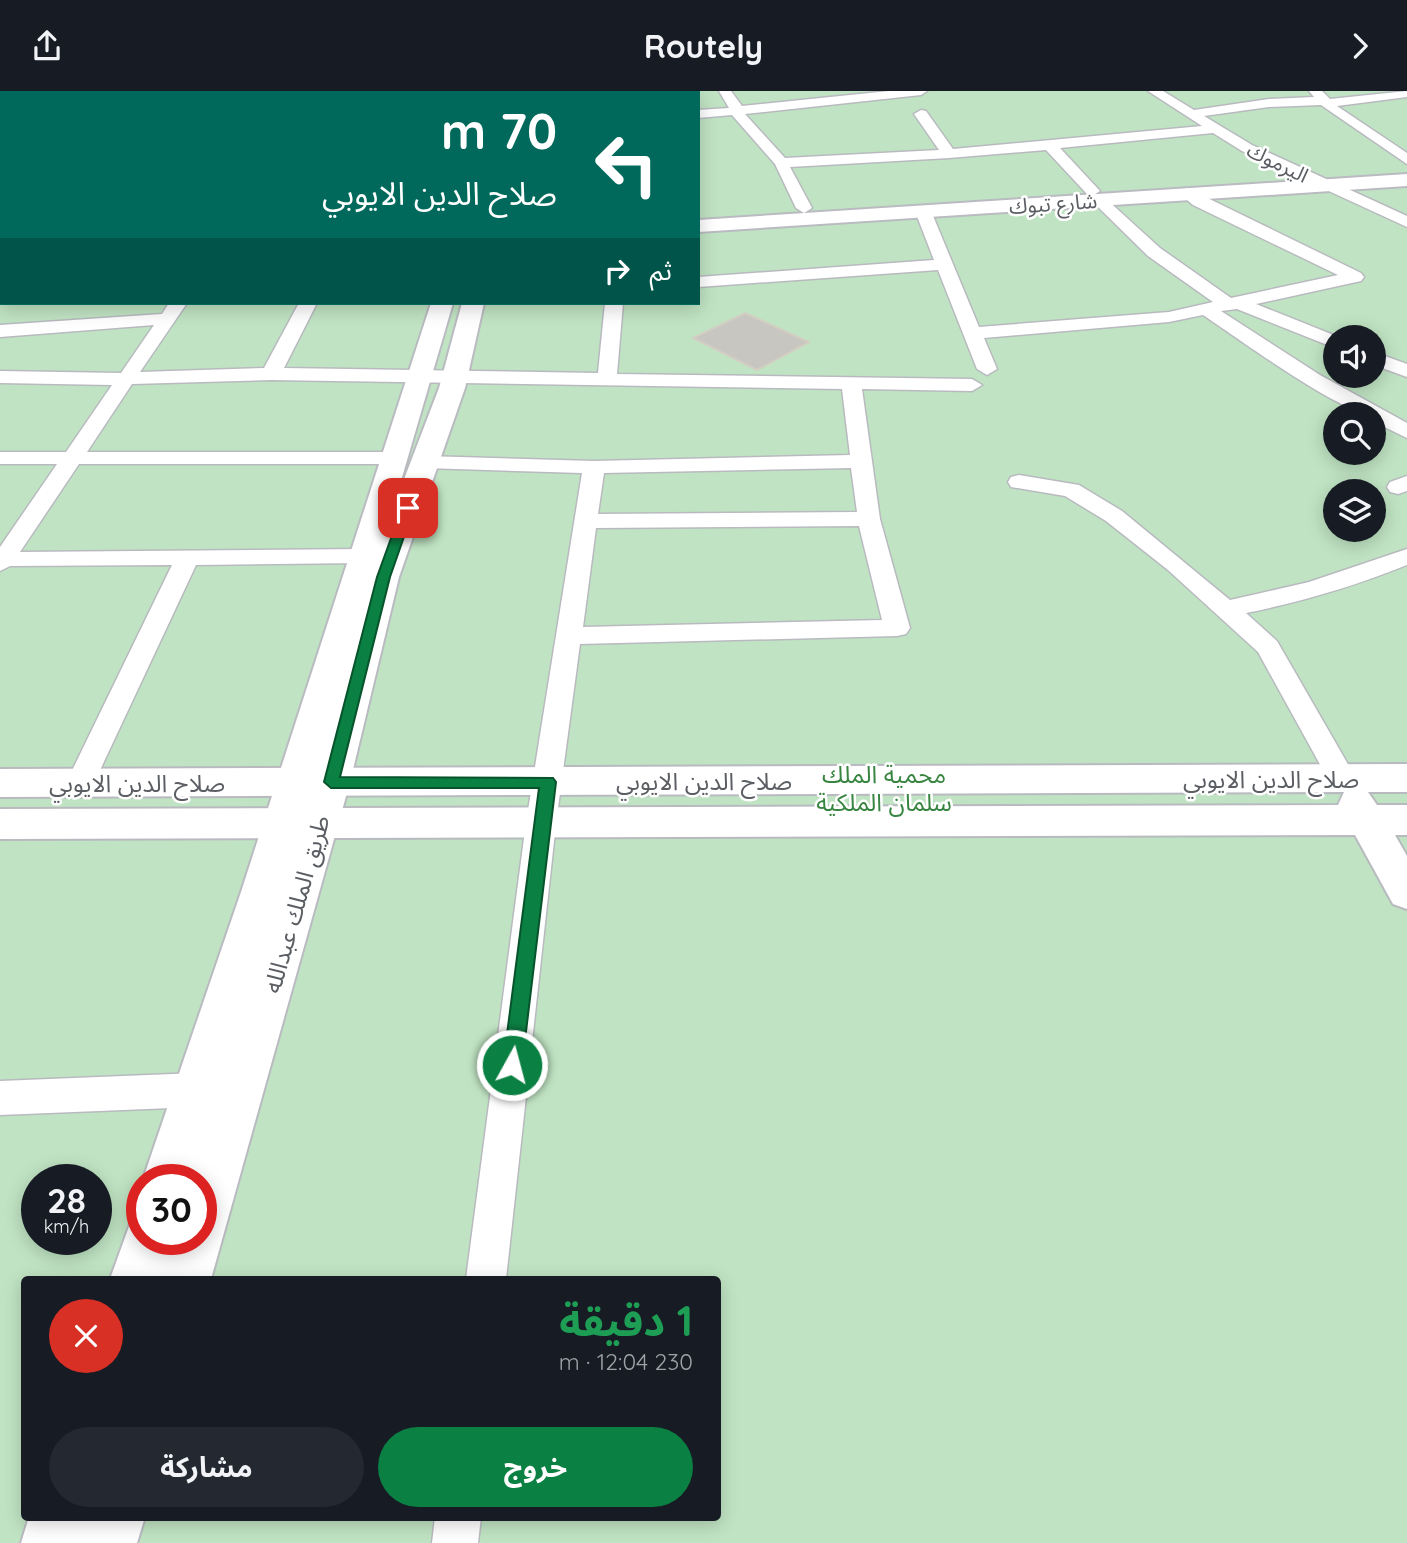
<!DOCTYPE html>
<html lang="ar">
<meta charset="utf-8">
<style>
body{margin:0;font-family:Quicksand,"Noto Sans Arabic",sans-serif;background:#242831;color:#f1f3f6;direction:rtl;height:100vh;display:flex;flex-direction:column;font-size:26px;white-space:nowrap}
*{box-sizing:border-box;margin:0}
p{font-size:23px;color:#9ea1a6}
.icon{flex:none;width:38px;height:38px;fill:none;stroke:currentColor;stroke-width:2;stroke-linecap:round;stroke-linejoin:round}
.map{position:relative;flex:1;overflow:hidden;direction:ltr}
.drawer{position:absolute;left:21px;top:1185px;width:700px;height:245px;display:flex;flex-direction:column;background:#171b24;border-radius:7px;box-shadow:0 4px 18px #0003;direction:rtl}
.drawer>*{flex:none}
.hud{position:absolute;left:0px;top:0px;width:700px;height:214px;box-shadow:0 4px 18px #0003;direction:rtl;background:#00695c;color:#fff;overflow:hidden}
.controls{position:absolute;left:1323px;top:234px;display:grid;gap:14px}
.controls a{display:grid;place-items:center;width:63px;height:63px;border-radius:50%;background:#171b24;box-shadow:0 4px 18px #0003;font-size:35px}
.speed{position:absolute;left:21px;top:1073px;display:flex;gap:14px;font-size:35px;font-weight:700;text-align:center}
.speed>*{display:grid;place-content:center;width:91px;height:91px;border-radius:50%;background:#171b24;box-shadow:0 4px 18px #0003;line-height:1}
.speed small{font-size:18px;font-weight:400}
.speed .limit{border:10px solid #d22;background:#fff;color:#111}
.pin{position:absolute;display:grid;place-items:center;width:60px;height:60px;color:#fff;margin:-30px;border-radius:14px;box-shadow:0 4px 10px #0006}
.me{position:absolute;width:77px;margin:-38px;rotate:7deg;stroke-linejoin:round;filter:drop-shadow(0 0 5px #0008)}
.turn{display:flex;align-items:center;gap:24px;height:147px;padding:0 28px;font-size:32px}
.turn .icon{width:91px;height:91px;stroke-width:2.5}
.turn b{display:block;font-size:49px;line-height:60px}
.then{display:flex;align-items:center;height:66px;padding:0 28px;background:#0003;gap:14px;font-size:26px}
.round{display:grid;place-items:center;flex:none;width:74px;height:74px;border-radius:37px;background:#242831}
.head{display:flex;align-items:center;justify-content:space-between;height:119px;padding:0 28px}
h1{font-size:42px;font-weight:700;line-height:52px;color:#1e9e55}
.primary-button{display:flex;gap:14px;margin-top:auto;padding:14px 28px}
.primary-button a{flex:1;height:80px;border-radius:42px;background:#0b8043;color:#fff;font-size:28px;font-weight:700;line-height:80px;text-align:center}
.primary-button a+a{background:#242831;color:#f1f3f6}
header{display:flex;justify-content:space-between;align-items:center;height:91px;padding:0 28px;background:#171b24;font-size:32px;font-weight:700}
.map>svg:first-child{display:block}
.green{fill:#c0e4c3;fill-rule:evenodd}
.building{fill:#c8c6c0;stroke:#d2cec2;stroke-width:2}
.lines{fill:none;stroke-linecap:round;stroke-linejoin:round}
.minor-casing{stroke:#b8babf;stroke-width:3}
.tertiary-casing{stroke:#b8babf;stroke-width:4}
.secondary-casing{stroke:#b9bbc1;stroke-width:4}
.minor{fill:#fff;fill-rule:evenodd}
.tertiary{fill:#fff;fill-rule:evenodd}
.secondary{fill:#fff;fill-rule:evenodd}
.route{fill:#0b8043;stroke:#07532c;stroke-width:2}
.labels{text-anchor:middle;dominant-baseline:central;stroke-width:5;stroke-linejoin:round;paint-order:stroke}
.far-street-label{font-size:21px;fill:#5b5e63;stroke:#fff}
.park-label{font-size:24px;fill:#388541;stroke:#fff}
.street-label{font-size:24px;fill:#5b5e63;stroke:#fff}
</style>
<header><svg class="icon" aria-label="forward" viewBox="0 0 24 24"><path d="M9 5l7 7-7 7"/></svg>Routely<svg class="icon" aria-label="share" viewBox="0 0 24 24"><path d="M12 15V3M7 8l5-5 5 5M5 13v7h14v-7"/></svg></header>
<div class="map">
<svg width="1407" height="1452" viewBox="0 0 1407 1452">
<rect width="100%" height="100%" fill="#eeece3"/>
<path class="green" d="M0 0H1407V1452H0ZM2 2H698V212H2ZM1335 247H1374V285H1335ZM1335 324H1374V362H1335ZM1335 401H1374V439H1335ZM37 1088H96V1148H37ZM142 1088H201V1148H142ZM24 1188H718V1426H24Z"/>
<polygon class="building" points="745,222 809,251 757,279 693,247"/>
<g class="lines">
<g class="minor-casing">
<g id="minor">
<polygon points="112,0 125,0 111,2"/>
<polygon points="257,0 270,0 256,2"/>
<polygon points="408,0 420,0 407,2"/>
<polygon points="719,0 731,0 742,15 889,0 927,0 921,4 745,23 785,67 939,59 914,23 921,19 926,20 953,58 1202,35 1148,0 1163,0 1194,19 1269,8 1314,6 1309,0 1322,0 1330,8 1407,0 1407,6 1337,15 1407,62 1407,73 1321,14 1269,16 1204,25 1252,54 1407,125 1407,136 1242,60 1213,42 1060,57 1100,100 1092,105 1087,103 1046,59 949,67 790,76 812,117 804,122 796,117 775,73 732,24 698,27 698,19 729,17"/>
<rect x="0" y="30" width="2" height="8"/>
<path d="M1187 97 1361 182 1364 186 1361 190 1256 213 1341 247H1335V257L1237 218 1221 220 1320 284 1407 332V347L1374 331V324C1342 324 1235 245 1203 224L1169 231 984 247 997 278 987 284 977 278 938 179 698 196V186L934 169 915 120 923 115 931 120 979 236 1169 221 1213 211 1148 165 1094 112 1091 109 1094 106H1104L1160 157 1231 207 1338 184 1193 114 1179 102Z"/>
<polygon points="2,108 2,119 0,120 0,109"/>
<path d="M169 212H187L140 281 264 277 299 212H317L284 277 598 282 605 212H623L617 283 972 288 982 294 972 300 862 298 880 428 910 537 906 543 897 545 580 553 556 732 506 1188H466L526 732 582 382 425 377 417 376 414 371 417 366 425 365 594 370 850 364 842 298 271 289 132 293 87 361H394L402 362 405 367 402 372 394 373H79L20 461 363 458 371 460 375 465 371 470 363 472 196 474 94 692 90 700 80 703 70 700 66 692 172 474 10 475 0 480V456L57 373H0V361H66L112 294 0 292V280L121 282 154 234 0 246V234L162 223ZM851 377 857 421 598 423 604 382ZM859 435 882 529 583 536 596 437Z"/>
<polygon points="1374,261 1407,273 1407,286 1374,274"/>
<path d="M1019 384 1079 394 1122 420 1230 509 1309 491 1407 458V474C1355 495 1301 511 1246 522L1277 550 1357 689 1353 697 1343 700 1333 697 1258 561 1168 479 1106 430 1065 405 1011 396 1008 391 1011 386Z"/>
<polygon points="1407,385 1407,400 1398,403 1390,401 1387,396 1390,391"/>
<polygon points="197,982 210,987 215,999 210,1011 197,1016 0,1024 0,990"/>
<polygon points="435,1426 481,1426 478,1452 432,1452"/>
</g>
</g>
<g class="tertiary-casing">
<g id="tertiary">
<polygon points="6,0 23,0 5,2"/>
<polygon points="1407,673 1407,701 1368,701 1377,714 1407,714 1407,744 1395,744 1407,765 1407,818 1393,813 1355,744 0,748 0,718 1338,714 1344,701 0,706 0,678"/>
</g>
</g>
<g class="secondary-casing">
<g id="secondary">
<polygon points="500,0 516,0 499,2"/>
<polygon points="1407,83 1407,95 698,141 698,129"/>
<rect x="0" y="176" width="2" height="14"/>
<polygon points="431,212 453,212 393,417 439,297 462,212 484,212 465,297 399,486 350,691 211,1188 110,1188 131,1130 142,1125 142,1148 201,1148 201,1088 143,1088 241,801"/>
<polygon points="29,1426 145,1426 137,1452 21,1452"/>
</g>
</g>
<use href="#minor" class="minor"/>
<use href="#tertiary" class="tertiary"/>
<use href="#secondary" class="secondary"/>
</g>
<polygon class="route" points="408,413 414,417 390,486 340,686 553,687 556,691 522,974 519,980 512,982 505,980 503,974 539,697 331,697 324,691 377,486 402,417"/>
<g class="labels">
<g class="far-street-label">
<text transform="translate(1278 71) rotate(26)">اليرموك</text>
<text transform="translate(1053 112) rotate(-4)">شارع تبوك</text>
</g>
<g class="park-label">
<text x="884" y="683">محمية الملك<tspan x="884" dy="28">سلمان الملكية</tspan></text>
</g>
<g class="street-label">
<text x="1271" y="688">صلاح الدين الايوبي</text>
<text x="704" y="690">صلاح الدين الايوبي</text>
<text x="137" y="692">صلاح الدين الايوبي</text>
<text transform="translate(296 813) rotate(-74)">طريق الملك عبدالله</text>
</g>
</g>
</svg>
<div class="controls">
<a><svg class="icon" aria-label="sound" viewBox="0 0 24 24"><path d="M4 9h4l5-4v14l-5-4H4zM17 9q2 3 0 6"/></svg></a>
<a><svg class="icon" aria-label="search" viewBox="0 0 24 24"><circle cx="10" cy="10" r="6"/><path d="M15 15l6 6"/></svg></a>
<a><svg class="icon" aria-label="layers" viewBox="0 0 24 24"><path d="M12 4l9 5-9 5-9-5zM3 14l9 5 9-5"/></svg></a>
</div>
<div class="speed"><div>28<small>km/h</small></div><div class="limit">30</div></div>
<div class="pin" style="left:408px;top:417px;background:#d93025"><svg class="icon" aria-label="arrive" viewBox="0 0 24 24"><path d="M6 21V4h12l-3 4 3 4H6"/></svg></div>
<svg class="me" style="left:512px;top:974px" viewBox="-20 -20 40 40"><circle r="17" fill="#0b8043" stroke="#fff" stroke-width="3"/><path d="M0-11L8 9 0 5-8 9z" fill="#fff"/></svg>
<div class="hud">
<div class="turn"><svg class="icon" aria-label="left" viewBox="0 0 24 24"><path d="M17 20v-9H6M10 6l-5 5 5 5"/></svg><div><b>70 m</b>صلاح الدين الايوبي</div></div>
<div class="then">ثم<svg class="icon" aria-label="right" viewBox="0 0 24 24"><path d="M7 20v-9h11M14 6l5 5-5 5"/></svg></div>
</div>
<section class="drawer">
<div class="head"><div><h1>1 دقيقة</h1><p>230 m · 12:04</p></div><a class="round" style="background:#d93025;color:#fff"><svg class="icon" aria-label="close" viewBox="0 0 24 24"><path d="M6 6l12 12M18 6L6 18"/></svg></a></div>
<div class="primary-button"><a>خروج</a><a>مشاركة</a></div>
</section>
</div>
